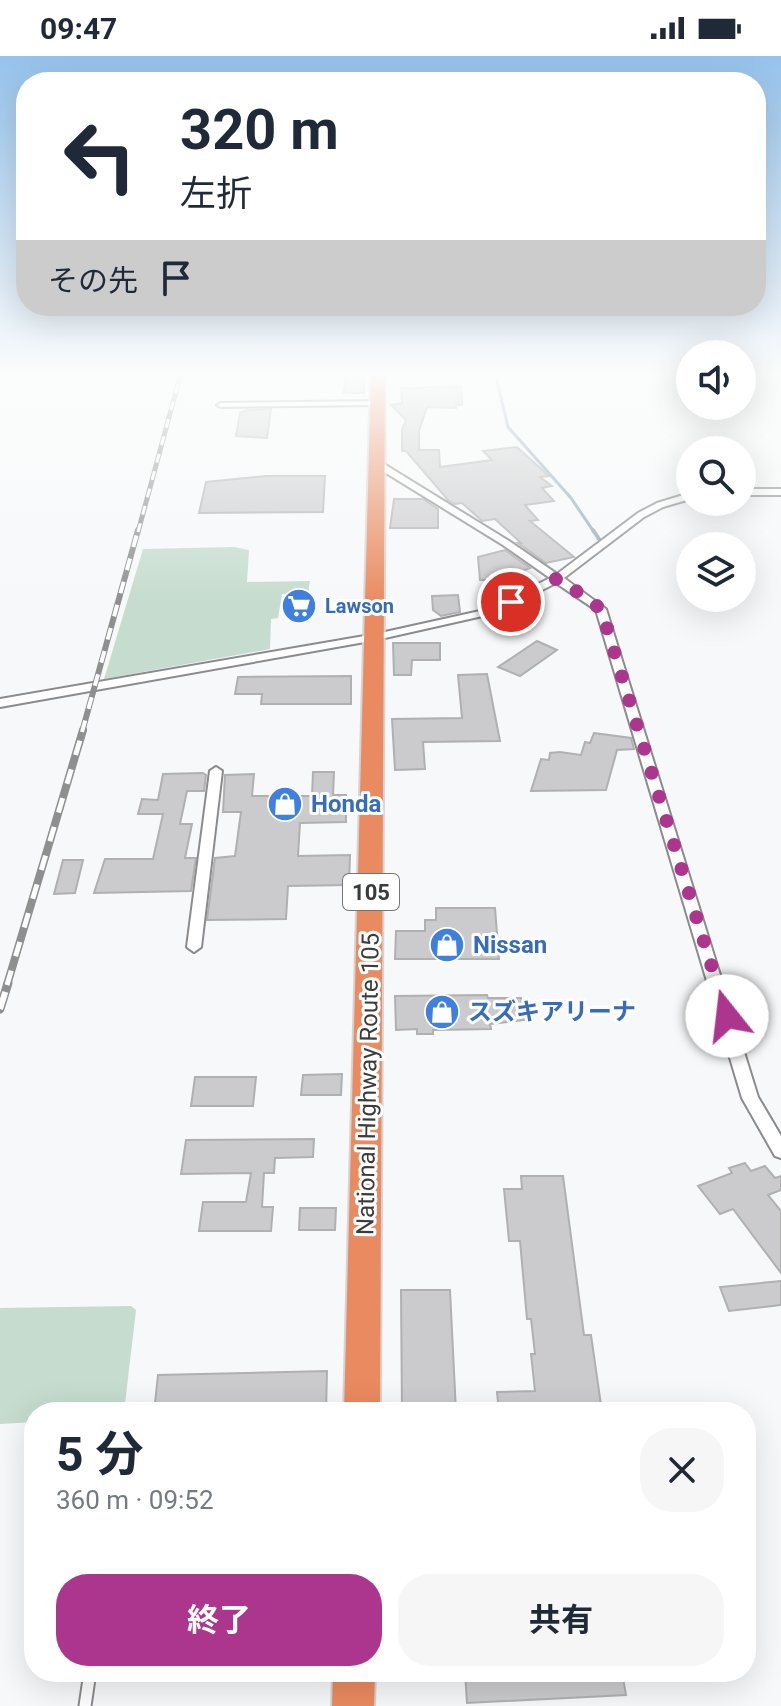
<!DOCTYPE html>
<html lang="ja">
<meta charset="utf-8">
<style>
body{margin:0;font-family:Roboto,"Noto Sans JP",sans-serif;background:#f6f6f7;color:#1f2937;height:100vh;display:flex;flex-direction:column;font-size:30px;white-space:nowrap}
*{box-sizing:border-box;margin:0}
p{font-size:26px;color:#747a83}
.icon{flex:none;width:44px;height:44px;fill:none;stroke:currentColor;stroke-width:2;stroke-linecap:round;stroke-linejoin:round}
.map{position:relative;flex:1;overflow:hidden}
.sheet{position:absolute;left:24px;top:1346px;width:732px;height:280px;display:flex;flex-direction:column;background:#fff;border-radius:32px;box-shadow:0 8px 32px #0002}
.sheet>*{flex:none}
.hud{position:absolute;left:16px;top:16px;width:750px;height:244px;border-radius:32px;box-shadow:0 8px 32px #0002;background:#fff;color:#1f2937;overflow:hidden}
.buttons{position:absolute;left:676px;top:284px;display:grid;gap:16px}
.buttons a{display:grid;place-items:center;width:80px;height:80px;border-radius:50%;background:#fff;box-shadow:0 8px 32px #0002;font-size:40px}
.pin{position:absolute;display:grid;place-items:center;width:68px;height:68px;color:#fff;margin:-34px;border:4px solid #fff;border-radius:50%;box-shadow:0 2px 8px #0007}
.me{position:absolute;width:88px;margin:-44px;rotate:344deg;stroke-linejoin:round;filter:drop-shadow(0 0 6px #0008)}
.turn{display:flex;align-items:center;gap:28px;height:168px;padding:0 32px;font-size:36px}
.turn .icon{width:104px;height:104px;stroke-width:2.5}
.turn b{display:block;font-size:56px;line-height:68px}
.then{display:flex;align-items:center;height:76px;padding:0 32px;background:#0003;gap:16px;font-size:30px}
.round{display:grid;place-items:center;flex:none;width:84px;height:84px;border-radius:32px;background:#f6f6f7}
.overview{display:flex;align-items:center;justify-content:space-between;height:136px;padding:0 32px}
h1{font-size:48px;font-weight:700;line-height:60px}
.button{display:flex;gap:16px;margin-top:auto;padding:16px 32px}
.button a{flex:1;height:92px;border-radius:32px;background:#ac368d;color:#fff;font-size:32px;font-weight:700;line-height:92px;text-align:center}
.button a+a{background:#f6f6f7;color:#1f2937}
.status{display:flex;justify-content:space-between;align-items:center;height:56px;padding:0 40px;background:#fff;direction:ltr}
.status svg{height:22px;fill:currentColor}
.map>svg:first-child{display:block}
.green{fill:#c5dcce}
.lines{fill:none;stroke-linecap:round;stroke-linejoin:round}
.stream-far1{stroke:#92a9b9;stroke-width:3}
.stream{stroke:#92a9b9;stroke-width:4}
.building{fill:#cbcbcd;stroke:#b0b0b1;stroke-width:2}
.service-casing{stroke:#8b8b8d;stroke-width:15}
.minor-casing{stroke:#8b8b8d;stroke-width:4}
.trunk-casing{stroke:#d4d4d4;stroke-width:4}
.service{stroke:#fff;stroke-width:11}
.minor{fill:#fff;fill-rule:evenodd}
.trunk{fill:#ea8a60;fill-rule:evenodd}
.rail-far3-casing{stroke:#8e8f8f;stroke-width:5}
.rail-far2-casing{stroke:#8e8f8f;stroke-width:6}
.rail-far1-casing{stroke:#8e8f8f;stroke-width:8}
.rail-casing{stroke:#8e8f8f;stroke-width:9}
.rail-far3{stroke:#fff;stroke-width:3;stroke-dasharray:9;stroke-linecap:butt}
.rail-far2{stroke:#fff;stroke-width:4;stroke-dasharray:12;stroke-linecap:butt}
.rail-far1{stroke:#fff;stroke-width:5;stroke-dasharray:15;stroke-linecap:butt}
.rail{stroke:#fff;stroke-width:6;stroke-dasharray:18;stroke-linecap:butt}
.route{stroke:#ac368d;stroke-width:14;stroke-dasharray:0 25.2}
.labels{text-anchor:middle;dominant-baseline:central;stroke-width:6;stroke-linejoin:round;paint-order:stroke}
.far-shop-label{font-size:20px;font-weight:bold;fill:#366cbe;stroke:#fff;text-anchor:start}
.shield{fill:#fff;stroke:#757676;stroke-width:2}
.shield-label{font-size:22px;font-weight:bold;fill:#3a3b3b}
.shop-label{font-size:24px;font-weight:bold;fill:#366cbe;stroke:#fff;text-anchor:start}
.street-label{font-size:24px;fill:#3a3b3b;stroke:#fff}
</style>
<div class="status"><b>09:47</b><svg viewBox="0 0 49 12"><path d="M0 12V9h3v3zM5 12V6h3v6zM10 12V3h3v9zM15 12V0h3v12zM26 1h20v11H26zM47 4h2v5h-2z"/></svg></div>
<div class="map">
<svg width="781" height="1650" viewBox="0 0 781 1650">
<rect width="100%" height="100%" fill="#f7f8f9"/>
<g class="green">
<polygon points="234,491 249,494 247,526 310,525 308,537 282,538 278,562 271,563 270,593 104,623 143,493"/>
<polygon points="131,1250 136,1254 124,1356 34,1356 34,1366 0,1368 0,1252"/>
</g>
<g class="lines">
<polyline class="stream-far1" points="500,317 497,325 508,371 571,442 594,476"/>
<polyline class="stream" points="593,474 599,483"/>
</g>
<g class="building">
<polygon points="346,317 365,317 364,337 344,337"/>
<polygon points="461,330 462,349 456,349 456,352 427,351 419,375 419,394 439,394 440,411 492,404 483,395 517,391 549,420 540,421 552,430 542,432 554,445 525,449 538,464 530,465 574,501 546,507 518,487 521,487 495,463 482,465 462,447 455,448 448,444 406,395 402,395 402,374 406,364 391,349 402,347 401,332"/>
<polygon points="271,353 267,382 236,380 240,357 247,354"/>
<polygon points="266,420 325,420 323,456 199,457 206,426"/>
<polygon points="394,443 423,443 438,453 438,472 390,472"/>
<polygon points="505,494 530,512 499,524 480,524 478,501"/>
<polygon points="458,539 460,556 441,560 433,554 432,540"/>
<polygon points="288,543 311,543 310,557 286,558"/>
<polygon points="537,585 557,594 520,620 498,611"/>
<polygon points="393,587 440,587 440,604 412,604 411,619 394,619"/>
<polygon points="487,618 500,685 423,686 425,713 395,714 392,663 462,662 458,619"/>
<polygon points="351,620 351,648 261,648 262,638 235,638 238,621"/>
<polygon points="594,677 631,682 634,693 617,694 606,734 531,735 541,703 549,704 550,697 560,696 581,699 585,686 590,687"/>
<polygon points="313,716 334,716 333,739 346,739 346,766 300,767 298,800 350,799 349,829 288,830 286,863 207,864 215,802 235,800 241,756 223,756 225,719 254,718 252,740 312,740"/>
<polygon points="203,717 206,719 204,735 187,735 180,768 192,768 185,802 196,802 191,835 94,837 105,803 153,803 163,758 138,758 142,743 158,744 163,718"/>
<polygon points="63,804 83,804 75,837 54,838"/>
<polygon points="436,852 495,852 499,903 395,903 396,875 425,875 425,864 436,864"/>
<polygon points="487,939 488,942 521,942 524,964 490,968 491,973 433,974 433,978 417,978 417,973 396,974 395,940"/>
<polygon points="342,1018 341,1039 301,1039 303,1019"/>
<polygon points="195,1021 256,1021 253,1050 191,1050"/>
<polygon points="314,1083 313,1101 275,1102 274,1117 264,1117 262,1151 273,1151 271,1175 199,1175 203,1146 246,1146 251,1117 181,1118 186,1084"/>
<polygon points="745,1107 751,1115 765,1110 775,1122 781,1120 781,1134 768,1139 781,1155 781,1217 733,1153 720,1158 698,1130 732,1117 729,1112"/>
<polygon points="521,1120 563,1120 584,1279 591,1279 602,1356 499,1356 497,1336 535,1335 531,1298 535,1298 531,1263 527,1263 520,1185 509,1185 504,1133 522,1133"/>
<polygon points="300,1152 336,1152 335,1174 299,1174"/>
<polygon points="781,1225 781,1249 729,1255 720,1231"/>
<polygon points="401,1234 450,1234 456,1356 402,1356"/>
<polygon points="327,1315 326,1356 154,1356 158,1319"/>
<polygon points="465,1616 622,1616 626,1639 467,1647"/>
</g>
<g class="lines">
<g class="service-casing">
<polyline id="service" points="85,1650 90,1616"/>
</g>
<g class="minor-casing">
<g id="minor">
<polygon points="377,345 381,347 380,349 221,351 217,349 221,347"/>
<polygon points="373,405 379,405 509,485 557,518 638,457 657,447 690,437 690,443 663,451 644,461 564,522 606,553 758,1041 781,1080 781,1102 775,1100 742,1042 596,554 556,527 496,557 376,584 0,651 0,643 376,578 489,553 550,522 503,489 373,409"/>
<rect x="742" y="433" width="39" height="6"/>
<polygon points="216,711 222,715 201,891 194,896 187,891 210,715"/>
</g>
</g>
<g class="trunk-casing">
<g id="trunk">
<polygon points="371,317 385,317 380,1356 344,1356"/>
<polygon points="333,1616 375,1616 374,1650 332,1650"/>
</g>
</g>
<use href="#service" class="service"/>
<use href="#minor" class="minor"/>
<use href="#trunk" class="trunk"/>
<g class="rail-far3-casing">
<polyline id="rail-far3" points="138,476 181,317"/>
</g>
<g class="rail-far2-casing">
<polyline id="rail-far2" points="82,676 138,474"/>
</g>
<g class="rail-far1-casing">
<polyline id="rail-far1" points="7,929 83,674"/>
</g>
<g class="rail-casing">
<polyline id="rail" points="0,953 8,927"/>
</g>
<use href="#rail-far3" class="rail-far3"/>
<use href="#rail-far2" class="rail-far2"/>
<use href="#rail-far1" class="rail-far1"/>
<use href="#rail" class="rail"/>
</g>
<linearGradient id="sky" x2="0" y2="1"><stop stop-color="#95c2eb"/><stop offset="0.58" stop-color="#fbfcfc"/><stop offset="1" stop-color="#fbfcfc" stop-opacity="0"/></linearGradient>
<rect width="781" height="548" fill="url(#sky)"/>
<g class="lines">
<polyline class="route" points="511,546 558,522 601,553 727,960"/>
</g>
<defs>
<g id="supermarket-disc" transform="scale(1.8)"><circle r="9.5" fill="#3f7fe0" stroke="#fff"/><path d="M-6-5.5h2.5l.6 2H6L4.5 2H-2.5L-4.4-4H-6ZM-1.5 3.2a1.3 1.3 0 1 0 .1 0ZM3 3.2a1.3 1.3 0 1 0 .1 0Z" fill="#fff"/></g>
<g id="shop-disc" transform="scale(1.8)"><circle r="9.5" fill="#3f7fe0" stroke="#fff"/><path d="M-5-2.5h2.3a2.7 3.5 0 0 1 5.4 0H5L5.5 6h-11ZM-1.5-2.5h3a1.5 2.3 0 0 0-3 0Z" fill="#fff"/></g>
</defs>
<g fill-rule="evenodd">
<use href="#supermarket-disc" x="299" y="550"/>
<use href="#shop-disc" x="285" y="748"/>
<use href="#shop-disc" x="447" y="889"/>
<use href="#shop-disc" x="442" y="956"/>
</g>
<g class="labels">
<g class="far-shop-label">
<text x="325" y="550">Lawson</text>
</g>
<rect class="shield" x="343" y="818" width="56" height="36" rx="6"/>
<g class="shield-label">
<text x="371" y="836">105</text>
</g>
<g class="shop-label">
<text x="311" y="748">Honda</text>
<text x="473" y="889">Nissan</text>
<text x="468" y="956">スズキアリーナ</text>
</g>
<g class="street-label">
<text transform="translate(368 1028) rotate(-89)">National Highway Route 105</text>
</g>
</g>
</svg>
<div class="buttons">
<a><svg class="icon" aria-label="sound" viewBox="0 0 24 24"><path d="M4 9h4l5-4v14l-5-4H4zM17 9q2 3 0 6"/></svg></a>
<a><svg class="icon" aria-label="search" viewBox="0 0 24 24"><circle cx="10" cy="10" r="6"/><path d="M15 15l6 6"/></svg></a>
<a><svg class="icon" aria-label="layers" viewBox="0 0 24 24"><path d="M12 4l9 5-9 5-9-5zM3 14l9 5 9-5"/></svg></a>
</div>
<div class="pin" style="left:511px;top:546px;background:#d93025"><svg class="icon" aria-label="arrive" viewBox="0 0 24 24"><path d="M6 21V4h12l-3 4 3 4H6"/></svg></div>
<svg class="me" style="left:727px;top:960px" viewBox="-20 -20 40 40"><circle r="19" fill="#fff"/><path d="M0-13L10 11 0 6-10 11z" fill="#ac368d"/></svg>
<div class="hud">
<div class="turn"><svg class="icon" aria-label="left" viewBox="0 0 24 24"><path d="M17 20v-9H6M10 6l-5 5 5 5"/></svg><div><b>320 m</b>左折</div></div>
<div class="then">その先<svg class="icon" aria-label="arrive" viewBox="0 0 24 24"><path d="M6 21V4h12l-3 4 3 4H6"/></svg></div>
</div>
<section class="sheet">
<div class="overview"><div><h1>5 分</h1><p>360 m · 09:52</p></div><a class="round"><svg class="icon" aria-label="close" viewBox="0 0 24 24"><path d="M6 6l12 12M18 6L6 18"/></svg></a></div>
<div class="button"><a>終了</a><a>共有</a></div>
</section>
</div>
